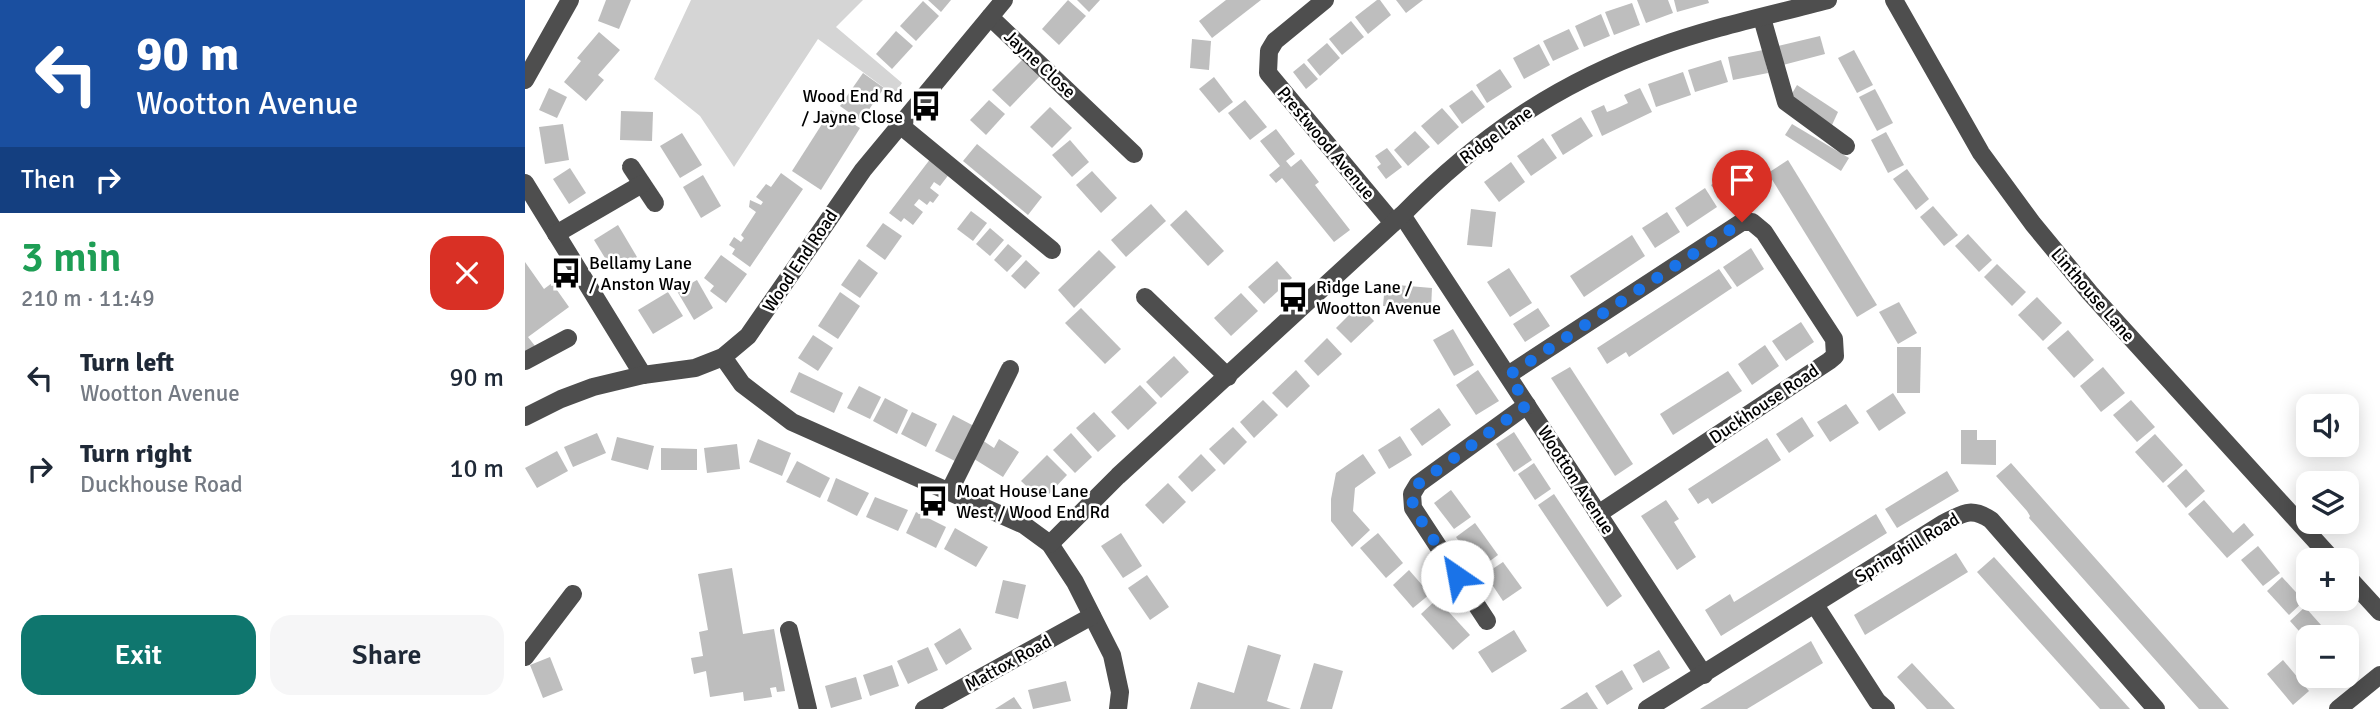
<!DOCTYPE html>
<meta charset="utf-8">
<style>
body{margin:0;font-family:Signika,sans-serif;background:#f6f6f7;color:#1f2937;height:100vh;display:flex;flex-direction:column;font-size:26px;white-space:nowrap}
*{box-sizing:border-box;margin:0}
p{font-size:23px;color:#747a83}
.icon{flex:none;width:38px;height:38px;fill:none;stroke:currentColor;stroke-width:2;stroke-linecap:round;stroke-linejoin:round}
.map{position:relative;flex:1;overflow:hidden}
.sheet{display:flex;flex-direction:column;background:#fff;width:525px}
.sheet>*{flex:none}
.banner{background:#1a4fa0;color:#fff;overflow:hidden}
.buttons{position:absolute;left:1771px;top:394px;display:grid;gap:14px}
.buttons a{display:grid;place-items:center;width:63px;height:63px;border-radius:14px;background:#fff;box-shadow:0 4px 18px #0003;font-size:35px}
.pin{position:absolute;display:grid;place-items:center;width:60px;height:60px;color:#fff;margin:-72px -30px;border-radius:50% 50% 50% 0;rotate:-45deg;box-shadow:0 0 7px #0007}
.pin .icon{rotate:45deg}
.me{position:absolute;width:77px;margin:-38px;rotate:327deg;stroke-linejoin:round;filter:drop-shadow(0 0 5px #0008)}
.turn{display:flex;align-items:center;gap:24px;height:147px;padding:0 21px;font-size:32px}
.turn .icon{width:91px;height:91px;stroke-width:2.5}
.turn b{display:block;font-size:49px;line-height:60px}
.then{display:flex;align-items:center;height:66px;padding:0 21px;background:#0003;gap:14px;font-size:26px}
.round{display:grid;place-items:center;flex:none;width:74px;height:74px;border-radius:21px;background:#f6f6f7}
.headline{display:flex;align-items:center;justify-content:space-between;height:119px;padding:0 21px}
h1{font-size:42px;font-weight:600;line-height:52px;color:#1e9e55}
.button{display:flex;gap:14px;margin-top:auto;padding:14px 21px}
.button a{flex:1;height:80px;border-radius:21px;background:#0f766e;color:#fff;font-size:28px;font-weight:600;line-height:80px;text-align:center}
.button a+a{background:#f6f6f7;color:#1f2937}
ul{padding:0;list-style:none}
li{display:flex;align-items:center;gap:21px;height:91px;padding:0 21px}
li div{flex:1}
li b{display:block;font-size:26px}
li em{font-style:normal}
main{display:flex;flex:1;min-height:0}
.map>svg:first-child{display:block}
.green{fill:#d5d5d5}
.building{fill:#bebebe}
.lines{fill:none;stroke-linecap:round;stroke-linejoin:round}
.minor{stroke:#4e4e4e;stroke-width:18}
.route{stroke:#1a73e8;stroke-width:12;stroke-dasharray:0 21.6}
.labels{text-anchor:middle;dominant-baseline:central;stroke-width:5;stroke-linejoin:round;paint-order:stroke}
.street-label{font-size:18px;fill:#000;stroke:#fff}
.poi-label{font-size:18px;fill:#000;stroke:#fff;text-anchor:start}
</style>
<main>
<section class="sheet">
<div class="banner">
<div class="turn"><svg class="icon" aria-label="left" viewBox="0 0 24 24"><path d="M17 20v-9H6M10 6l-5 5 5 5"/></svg><div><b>90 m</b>Wootton Avenue</div></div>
<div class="then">Then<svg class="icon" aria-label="right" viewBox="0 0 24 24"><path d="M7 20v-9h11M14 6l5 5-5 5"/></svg></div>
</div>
<div class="headline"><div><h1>3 min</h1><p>210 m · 11:49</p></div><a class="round" style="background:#d93025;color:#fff"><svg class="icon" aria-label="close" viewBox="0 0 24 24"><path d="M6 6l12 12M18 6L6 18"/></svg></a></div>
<ul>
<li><svg class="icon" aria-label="left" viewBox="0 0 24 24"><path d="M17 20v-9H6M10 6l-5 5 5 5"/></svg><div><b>Turn left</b><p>Wootton Avenue</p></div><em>90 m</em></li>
<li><svg class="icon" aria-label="right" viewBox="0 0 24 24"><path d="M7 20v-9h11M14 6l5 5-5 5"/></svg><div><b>Turn right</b><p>Duckhouse Road</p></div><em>10 m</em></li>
</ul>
<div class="button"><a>Exit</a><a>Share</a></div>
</section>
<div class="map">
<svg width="1855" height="709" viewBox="0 0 1855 709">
<rect width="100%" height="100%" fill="#fff"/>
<polygon class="green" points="166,0 338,0 311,27 377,83 369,95 293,39 209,167 175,116 129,79"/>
<g class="building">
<polygon points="81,0 106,0 94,29 73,21"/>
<polygon points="403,0 426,0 416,12"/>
<polygon points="543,0 561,16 534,45 517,29"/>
<polygon points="552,0 575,0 564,12"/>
<polygon points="701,0 736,0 687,38 674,21"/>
<polygon points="852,0 855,0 866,15 843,34 830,17"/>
<polygon points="871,0 898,0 881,13"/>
<polygon points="1112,0 1143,0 1148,13 1121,23"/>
<polygon points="1149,0 1183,0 1184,3 1152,12"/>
<polygon points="398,1 414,16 391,41 375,26"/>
<polygon points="1107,3 1115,25 1089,35 1080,12"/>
<polygon points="1076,14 1085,36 1059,47 1050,26"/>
<polygon points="826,21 839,37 817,55 804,39"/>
<polygon points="1044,29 1054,49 1028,61 1018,41"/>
<polygon points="371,31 388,46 367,69 351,54"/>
<polygon points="74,32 95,50 73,75 79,80 61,101 39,82 56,61 52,58"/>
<polygon points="1295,36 1300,54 1258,65 1253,46"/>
<polygon points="667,39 686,41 684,70 665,68"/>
<polygon points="802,43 815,58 795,76 782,60"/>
<polygon points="1014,44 1025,65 999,79 988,58"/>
<polygon points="1238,50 1243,73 1208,80 1203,57"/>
<polygon points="1329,50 1348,85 1332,93 1313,58"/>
<polygon points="498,59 515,76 485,107 467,90"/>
<polygon points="1196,60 1203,82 1170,92 1163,70"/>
<polygon points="779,63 793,79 781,89 768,72"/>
<polygon points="975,69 987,87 962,103 951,85"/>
<polygon points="1158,72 1166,95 1131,107 1123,84"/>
<polygon points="338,73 359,88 336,121 315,106"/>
<polygon points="689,77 708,102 694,113 674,89"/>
<polygon points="1272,85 1313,112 1307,125 1265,97"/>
<polygon points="24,88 42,97 32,118 14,110"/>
<polygon points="1115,88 1127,112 1077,136 1066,111 1079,105 1082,112 1090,109 1103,103 1099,95"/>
<polygon points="1350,89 1368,123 1352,131 1334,97"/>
<polygon points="947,90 960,107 937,124 924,106"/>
<polygon points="464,100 480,114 461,135 445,120"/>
<polygon points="720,100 742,127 725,140 703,113"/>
<polygon points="525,107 547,128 527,148 505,127"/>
<polygon points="917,108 934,127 913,145 896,126"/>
<polygon points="306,110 335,128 296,190 267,171"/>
<polygon points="96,111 128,112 127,141 95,140"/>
<polygon points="1056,117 1068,136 1038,155 1026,135"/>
<polygon points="38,124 44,160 20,164 14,127"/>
<polygon points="1267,124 1324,158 1316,171 1260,135"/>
<polygon points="751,129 770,154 761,161 766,167 776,159 794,182 790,185 825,230 809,242 757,178 751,183 744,175 755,166 735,141"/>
<polygon points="890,131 905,147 883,166 869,150"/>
<polygon points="1361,132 1379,165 1363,173 1346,140"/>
<polygon points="157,133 177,165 155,178 135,146"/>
<polygon points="1018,138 1032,158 1006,176 992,156"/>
<polygon points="545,140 564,162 547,177 527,155"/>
<polygon points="452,144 517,197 503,215 438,161"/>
<polygon points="862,148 877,167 861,179 852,167 856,164 850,156"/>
<polygon points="406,158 425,173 415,186 409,182 405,188 414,195 408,203 405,201 402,205 394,199 389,205 398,212 388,225 379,218 376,222 364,213"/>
<polygon points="1263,160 1352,305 1332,317 1243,173"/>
<polygon points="986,162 1000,182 974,202 959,182"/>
<polygon points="1217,164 1229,182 1198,202 1186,185"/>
<polygon points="45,168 61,193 44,204 28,179"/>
<polygon points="1382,169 1404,199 1391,210 1368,179"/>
<polygon points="567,171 592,198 576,213 551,185"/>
<polygon points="256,173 278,189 225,267 207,254 210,249 204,245 209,237 216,242 219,238 216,235 231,212 224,207 225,200 236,205 238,202 231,197 241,184 246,187"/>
<polygon points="178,175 196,206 176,218 158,187"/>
<polygon points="1180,188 1192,207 1162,227 1150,208"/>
<polygon points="626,204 641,221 601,257 586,240"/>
<polygon points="1408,206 1433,235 1419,246 1395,217"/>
<polygon points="946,209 971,212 967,247 942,245"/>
<polygon points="661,210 699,251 683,266 645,225"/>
<polygon points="446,211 462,223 448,241 432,229"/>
<polygon points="1142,212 1155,232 1130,248 1117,228"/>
<polygon points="358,223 377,236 360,260 341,246"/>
<polygon points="93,225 112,257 88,271 69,240"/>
<polygon points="465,228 479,240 465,256 451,244"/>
<polygon points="1443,234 1467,260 1454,272 1430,246"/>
<polygon points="1107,235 1120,256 1059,297 1045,276"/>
<polygon points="483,244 497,256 482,272 469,260"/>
<polygon points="1226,248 1239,269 1212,287 1198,267"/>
<polygon points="574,250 591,267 549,308 533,290"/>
<polygon points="196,255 222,274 201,303 185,291 189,286 179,278"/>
<polygon points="334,259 353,273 335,298 316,285"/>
<polygon points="501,260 515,273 500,289 486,276"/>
<polygon points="752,261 767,278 739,304 723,287"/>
<polygon points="0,262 19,289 27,283 44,307 3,337 10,346 0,353"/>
<polygon points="1472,264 1501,292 1487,306 1459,277"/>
<polygon points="984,268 1007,303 985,317 962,282"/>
<polygon points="1194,269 1207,288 1104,357 1101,352 1082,364 1072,348"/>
<polygon points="172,280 188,308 169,320 152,291"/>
<polygon points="860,284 907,288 906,309 858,306"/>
<polygon points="143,292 158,316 128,334 113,310"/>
<polygon points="315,292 335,306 313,339 293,326"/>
<polygon points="716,293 733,311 706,336 689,318"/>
<polygon points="1512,297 1537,323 1518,341 1493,315"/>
<polygon points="1374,302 1392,333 1373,344 1354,312"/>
<polygon points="834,305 849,321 826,343 811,328"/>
<polygon points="556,308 596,349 580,364 540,323"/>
<polygon points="1013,308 1025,326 1000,342 988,324"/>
<polygon points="1276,322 1289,342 1261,361 1247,341"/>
<polygon points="928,329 949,365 929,376 908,340"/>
<polygon points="1543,330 1569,360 1549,378 1522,348"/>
<polygon points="288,335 308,348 293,371 273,358"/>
<polygon points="802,338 817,354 793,376 779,361"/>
<polygon points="1240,345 1254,366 1227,385 1213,364"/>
<polygon points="1372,347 1396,347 1395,393 1372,393"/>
<polygon points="649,356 664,372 636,398 621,382"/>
<polygon points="1045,367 1108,464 1090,476 1026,378"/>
<polygon points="1578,367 1600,393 1576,412 1555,386"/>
<polygon points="771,370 785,386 762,408 747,393"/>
<polygon points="953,370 974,401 951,415 931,385"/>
<polygon points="1203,371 1217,391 1148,435 1135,414"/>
<polygon points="274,372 318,393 309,413 265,392"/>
<polygon points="615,385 632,403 603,430 586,412"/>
<polygon points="334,386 356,397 345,419 322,408"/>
<polygon points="1368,393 1381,413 1354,431 1341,411"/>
<polygon points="360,398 383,410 372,434 348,421"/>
<polygon points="738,400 753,415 729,438 715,422"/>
<polygon points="1606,400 1630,427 1612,442 1588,415"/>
<polygon points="1321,404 1334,423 1305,442 1292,422"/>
<polygon points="914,408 926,425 897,446 885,429"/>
<polygon points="387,412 412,424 401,447 376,434"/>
<polygon points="569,412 591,436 573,452 551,428"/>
<polygon points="428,415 449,426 432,462 410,451"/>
<polygon points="1277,417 1289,436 1264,453 1251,434"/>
<polygon points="708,427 722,442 699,465 684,449"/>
<polygon points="1436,430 1452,430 1452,440 1471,440 1471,465 1436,464"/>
<polygon points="989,432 1007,460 989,472 971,444"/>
<polygon points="72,433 81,453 48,467 39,447"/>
<polygon points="546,433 567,457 550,473 528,450"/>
<polygon points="1630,434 1658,465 1638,483 1610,452"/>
<polygon points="875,436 887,455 864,469 853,450"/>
<polygon points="92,437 129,446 123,470 86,460"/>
<polygon points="1242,438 1256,460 1187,504 1183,498 1173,504 1163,489"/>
<polygon points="233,439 266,453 257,476 224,462"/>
<polygon points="474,439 494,452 478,477 446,457 457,440 469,448"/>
<polygon points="212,444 215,469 182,473 179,448"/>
<polygon points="136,448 172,449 172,470 136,470"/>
<polygon points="32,451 43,471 12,488 0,468"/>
<polygon points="676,454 691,470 667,492 653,477"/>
<polygon points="838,454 851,473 830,488 828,511 845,530 827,547 806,521 806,499 811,473"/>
<polygon points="522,455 542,475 524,494 517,488 511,495 496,481"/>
<polygon points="272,461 305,478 295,498 261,482"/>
<polygon points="1009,463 1026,489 1010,500 993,474"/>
<polygon points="1486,463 1571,559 1704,709 1674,709 1504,518 1505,516 1502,511 1471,476"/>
<polygon points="1661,469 1680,491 1661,508 1642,486"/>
<polygon points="1422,471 1434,491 1372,528 1360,509"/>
<polygon points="311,478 344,493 332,516 302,501"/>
<polygon points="643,483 661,502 638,524 620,505"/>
<polygon points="926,490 946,517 929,529 909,503"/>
<polygon points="1029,494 1097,596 1082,607 1013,505"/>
<polygon points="350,497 383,510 373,531 341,517"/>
<polygon points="1141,500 1154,519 1149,522 1171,557 1152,570 1116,516"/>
<polygon points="1679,500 1708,533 1719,523 1729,535 1702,558 1663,514"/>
<polygon points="391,512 421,527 411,548 381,533"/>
<polygon points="1351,514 1362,533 1196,636 1180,610 1205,594 1209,602"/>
<polygon points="950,523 973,555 954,569 931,537"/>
<polygon points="430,528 463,547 451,567 419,549"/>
<polygon points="596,533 617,566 598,578 576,546"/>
<polygon points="853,533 878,563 861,578 835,548"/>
<polygon points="1733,546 1755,573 1738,586 1716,560"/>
<polygon points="1431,553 1443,572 1340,635 1329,615"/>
<polygon points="1469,557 1548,645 1605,709 1575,709 1502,628 1452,572"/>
<polygon points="978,562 997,588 978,601 960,574"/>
<polygon points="207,568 218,634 249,629 260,691 252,692 251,687 245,688 247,697 219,701 218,692 185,697 181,671 169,674 166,658 178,656 174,632 183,630 173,574"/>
<polygon points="884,570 905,594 888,608 868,585"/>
<polygon points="622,575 644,607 625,620 603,588"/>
<polygon points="1757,577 1779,601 1764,615 1742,591"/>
<polygon points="478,580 501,585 493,619 470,613"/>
<polygon points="912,599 945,635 928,650 896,614"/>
<polygon points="1780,607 1804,634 1800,637 1783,637 1783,641 1765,621"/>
<polygon points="435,628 447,649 421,665 409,644"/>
<polygon points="989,630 1002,651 967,673 953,652"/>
<polygon points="1286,641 1298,663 1222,709 1175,709"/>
<polygon points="723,645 756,655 742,701 766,709 665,709 673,682 709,693"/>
<polygon points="403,647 413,670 383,684 372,661"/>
<polygon points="1134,650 1145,668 1118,683 1108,665"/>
<polygon points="25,657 38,690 18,698 5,665"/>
<polygon points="1758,660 1784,691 1768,705 1742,674"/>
<polygon points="789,663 818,671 807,709 775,709"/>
<polygon points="1387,663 1414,692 1430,709 1402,709 1372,677"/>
<polygon points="367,665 374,686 345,696 338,675"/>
<polygon points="1097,670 1108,689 1082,705 1070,686"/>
<polygon points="331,677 337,699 306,708 300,686"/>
<polygon points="541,681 546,701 508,709 503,690"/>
<polygon points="1062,692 1073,709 1035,709"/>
<polygon points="489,697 497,709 470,709"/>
</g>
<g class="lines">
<g class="minor">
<polyline points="800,0 750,41 744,51 743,73 868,223"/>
<polyline points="1369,0 1456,153 1508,224 1565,293 1808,560"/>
<polyline points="465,17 609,154"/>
<polyline points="1237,18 1261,102 1321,146"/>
<polyline points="0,80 45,0"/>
<polyline points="375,125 527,250"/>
<polyline points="106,167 130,203"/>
<polyline points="0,183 118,375"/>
<polyline points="877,215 1179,675"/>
<polyline points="31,234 117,184"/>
<polyline points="620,297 703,377"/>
<polyline points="198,357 217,384 267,422 499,525 525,544 550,582 587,655 595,692 593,709"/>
<polyline points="0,361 43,338"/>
<polyline points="983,375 1217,222 1227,222 1239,232 1309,339 1310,356 1304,361 1073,514"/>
<polyline points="0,417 36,399 68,387 118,375 170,368 198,357 223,336 338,170 479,0"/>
<polyline points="424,492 485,369"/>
<path d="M525 544 593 476 877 215C953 138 1030 84 1133 47 1188 27 1246 15 1303 0"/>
<polyline points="1822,576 1855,612"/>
<polyline points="1290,605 1352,701 1361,709"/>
<polyline points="962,621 888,508 887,494 893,484 1002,405"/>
<polyline points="264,630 283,709"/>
<polyline points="0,657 48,594"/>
<polyline points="399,709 567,616"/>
<path d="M1122 709 1419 523C1439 513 1446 507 1466 520L1631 709"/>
<polyline points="1813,709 1855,675"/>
</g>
</g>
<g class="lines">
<polyline class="route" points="932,576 888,508 887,494 893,484 1002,405 984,375 1217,222"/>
</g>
<defs>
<g id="bus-bare" transform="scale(2.415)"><path d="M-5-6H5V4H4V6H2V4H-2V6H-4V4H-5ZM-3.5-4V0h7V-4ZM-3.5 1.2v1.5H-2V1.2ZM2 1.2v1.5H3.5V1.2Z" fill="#000" stroke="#fff" stroke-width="2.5" paint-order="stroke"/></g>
</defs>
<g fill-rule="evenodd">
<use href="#bus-bare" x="401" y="106"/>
<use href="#bus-bare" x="41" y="273"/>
<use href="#bus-bare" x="768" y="297"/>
<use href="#bus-bare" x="408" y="501"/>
</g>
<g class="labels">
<g class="street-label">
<text transform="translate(515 64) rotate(43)">Jayne Close</text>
<text transform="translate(971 135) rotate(-36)">Ridge Lane</text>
<text transform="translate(801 143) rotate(50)">Prestwood Avenue</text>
<text transform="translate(275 261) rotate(-56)">Wood End Road</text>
<text transform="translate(1568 295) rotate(49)">Linthouse Lane</text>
<text transform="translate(1239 404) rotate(-34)">Duckhouse Road</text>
<text transform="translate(1051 480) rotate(57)">Wootton Avenue</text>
<text transform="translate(1382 548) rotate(-31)">Springhill Road</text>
<text transform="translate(483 663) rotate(-29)">Mattox Road</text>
</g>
<g class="poi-label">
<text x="378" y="96" text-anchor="end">Wood End Rd<tspan x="378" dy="21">/ Jayne Close</tspan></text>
<text x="64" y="263">Bellamy Lane<tspan x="64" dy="21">/ Anston Way</tspan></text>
<text x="791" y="287">Ridge Lane /<tspan x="791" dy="21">Wootton Avenue</tspan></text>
<text x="431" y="491">Moat House Lane<tspan x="431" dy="21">West / Wood End Rd</tspan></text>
</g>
</g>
</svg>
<div class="buttons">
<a><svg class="icon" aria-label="sound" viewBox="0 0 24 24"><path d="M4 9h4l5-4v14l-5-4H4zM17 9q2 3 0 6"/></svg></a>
<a><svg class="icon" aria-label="layers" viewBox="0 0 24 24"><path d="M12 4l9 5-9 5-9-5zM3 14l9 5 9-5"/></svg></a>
<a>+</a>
<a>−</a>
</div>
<div class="pin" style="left:1217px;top:222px;background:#d93025"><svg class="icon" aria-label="arrive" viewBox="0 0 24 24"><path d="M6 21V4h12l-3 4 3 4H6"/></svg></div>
<svg class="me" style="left:932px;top:576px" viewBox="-20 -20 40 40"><circle r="19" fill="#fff"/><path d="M0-13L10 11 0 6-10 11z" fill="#1a73e8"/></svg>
</div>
</main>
